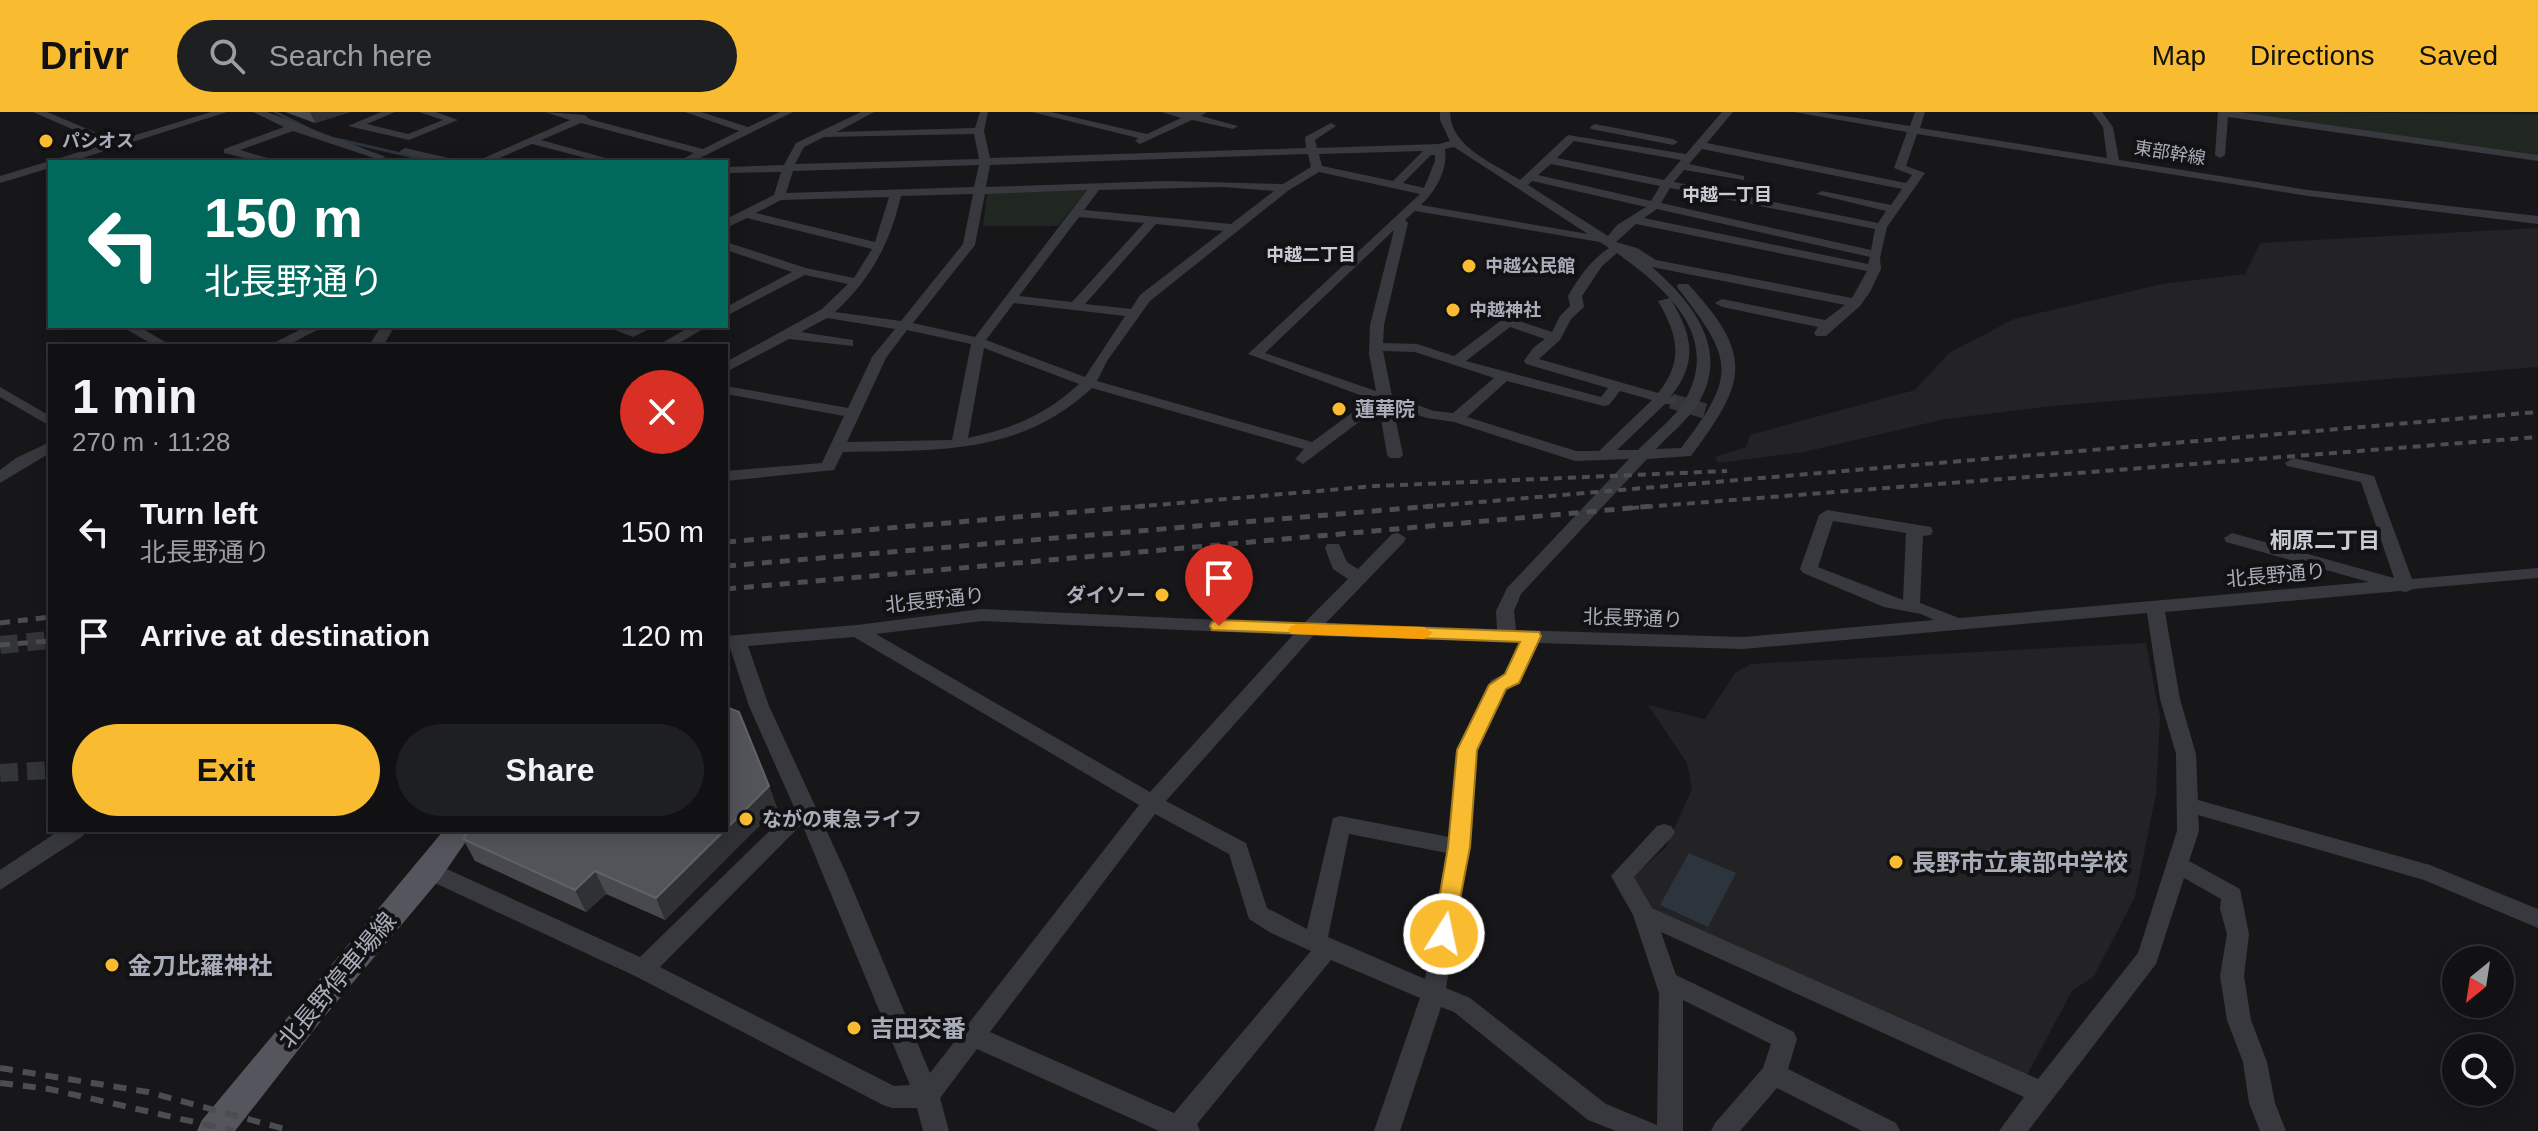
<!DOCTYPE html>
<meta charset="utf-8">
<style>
body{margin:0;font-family:Arial,"Noto Sans JP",sans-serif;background:#1e1f21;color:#f1f3f6;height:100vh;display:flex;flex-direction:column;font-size:30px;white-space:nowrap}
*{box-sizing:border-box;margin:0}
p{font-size:26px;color:#9c9da0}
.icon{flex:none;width:44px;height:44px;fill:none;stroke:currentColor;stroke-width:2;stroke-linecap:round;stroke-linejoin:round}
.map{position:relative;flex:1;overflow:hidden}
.side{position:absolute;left:48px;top:232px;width:680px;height:488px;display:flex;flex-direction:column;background:#111113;border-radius:0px;box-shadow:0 4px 20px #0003,0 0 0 2px #303133}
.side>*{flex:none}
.banner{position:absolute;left:48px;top:48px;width:680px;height:168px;border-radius:0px;box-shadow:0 4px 20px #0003,0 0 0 2px #303133;background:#00695c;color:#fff;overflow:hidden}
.needle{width:52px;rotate:210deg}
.buttons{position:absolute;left:2442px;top:834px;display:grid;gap:16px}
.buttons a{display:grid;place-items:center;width:72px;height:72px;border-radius:50%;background:#111113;box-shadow:0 4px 20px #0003,0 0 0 2px #303133;font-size:40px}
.pin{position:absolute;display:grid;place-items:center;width:68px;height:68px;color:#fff;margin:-82px -34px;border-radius:50% 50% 50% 0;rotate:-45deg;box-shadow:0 0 8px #0007}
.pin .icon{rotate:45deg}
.me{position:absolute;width:88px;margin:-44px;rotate:10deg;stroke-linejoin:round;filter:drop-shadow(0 0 6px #0008)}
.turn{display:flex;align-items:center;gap:28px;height:168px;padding:0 24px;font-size:36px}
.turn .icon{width:104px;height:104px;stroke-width:2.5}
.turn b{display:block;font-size:56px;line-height:68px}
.round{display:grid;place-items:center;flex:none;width:84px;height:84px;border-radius:42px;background:#1e1f21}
.head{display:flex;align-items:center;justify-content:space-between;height:136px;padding:0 24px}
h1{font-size:48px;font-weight:600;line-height:60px}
.button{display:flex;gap:16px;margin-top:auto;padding:16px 24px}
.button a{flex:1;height:92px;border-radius:48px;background:#f9bb2f;color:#111;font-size:32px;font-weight:600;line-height:92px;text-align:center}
.button a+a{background:#1e1f21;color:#f1f3f6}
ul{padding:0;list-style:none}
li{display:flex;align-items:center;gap:24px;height:104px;padding:0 24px}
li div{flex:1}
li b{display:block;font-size:30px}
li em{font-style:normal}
header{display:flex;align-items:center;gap:48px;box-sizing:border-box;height:112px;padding:0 40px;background:#f9bb2f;color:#111}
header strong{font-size:38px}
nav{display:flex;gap:44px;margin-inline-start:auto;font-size:28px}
.search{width:560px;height:72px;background:#1e1f21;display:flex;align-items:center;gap:20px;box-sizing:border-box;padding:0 28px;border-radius:44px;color:#9c9da0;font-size:30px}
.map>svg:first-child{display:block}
.built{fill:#232326}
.green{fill:#1f2720}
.water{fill:#2c353e}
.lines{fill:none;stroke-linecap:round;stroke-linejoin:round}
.stream{stroke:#2c353e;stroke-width:3}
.minor-tunnel-far1{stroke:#343539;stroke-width:15;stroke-dasharray:15 7;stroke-linecap:butt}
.minor-tunnel{stroke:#343539;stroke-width:18;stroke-dasharray:18 9;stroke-linecap:butt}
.minor{fill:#38393e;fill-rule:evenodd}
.major{fill:#54555d;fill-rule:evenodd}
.rail-far2{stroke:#4b4d53;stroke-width:4;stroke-dasharray:8 6;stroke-linecap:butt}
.rail-far1{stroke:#4b4d53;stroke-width:5;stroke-dasharray:10 8;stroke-linecap:butt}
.rail{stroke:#4b4d53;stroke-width:6;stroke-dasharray:13 10;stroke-linecap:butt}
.wall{fill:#48494e}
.shaded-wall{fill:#303134}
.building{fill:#53545a;stroke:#606268;stroke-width:2}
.route{fill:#f9bb2f;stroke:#a27a1f;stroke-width:2}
.slow{fill:#f59e0b}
.poi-dot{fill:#f9bb2f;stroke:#121214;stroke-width:3}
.labels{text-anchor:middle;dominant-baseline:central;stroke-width:8;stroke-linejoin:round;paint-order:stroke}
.far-poi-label{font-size:18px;font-weight:bold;fill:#a9adb9;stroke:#121214;text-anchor:start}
.far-street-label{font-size:18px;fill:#a9adb9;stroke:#121214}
.far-neighbourhood-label{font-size:18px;font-weight:bold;fill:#caccd5;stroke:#121214}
.poi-label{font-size:20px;font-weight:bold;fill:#a9adb9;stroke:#121214;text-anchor:start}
.street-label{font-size:20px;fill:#a9adb9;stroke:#121214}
.neighbourhood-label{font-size:22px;font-weight:bold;fill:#caccd5;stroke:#121214}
.near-poi-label{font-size:24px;font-weight:bold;fill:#a9adb9;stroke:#121214;text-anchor:start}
.near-street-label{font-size:24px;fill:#a9adb9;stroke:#121214}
</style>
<header>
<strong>Drivr</strong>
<div class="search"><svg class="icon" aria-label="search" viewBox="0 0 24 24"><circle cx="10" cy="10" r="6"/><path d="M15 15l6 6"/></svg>Search here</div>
<nav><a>Map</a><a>Directions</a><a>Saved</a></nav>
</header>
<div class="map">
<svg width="2538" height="1019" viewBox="0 0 2538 1019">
<rect width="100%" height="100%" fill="#171719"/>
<g class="built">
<polygon points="2538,116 2538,255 2052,294 1945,307 1804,340 1719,351 1715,345 1746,335 1750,323 1915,278 1949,241 2014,207 2162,172 2245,162 2260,131"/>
<polygon points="2146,531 2160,605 2156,682 2135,785 2094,864 2072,879 2027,963 1641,791 1633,765 1666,735 1692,677 1687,651 1648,593 1705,607 1735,561 1751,552"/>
</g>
<g class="green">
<polygon points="2237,0 2538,2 2538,43"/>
<polygon points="1084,77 1086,79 1058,114 983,114 987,81"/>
</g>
<polygon class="water" points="1689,741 1736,761 1708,815 1660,793"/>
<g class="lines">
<g class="stream">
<polyline points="275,0 313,19"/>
<polyline points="336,27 436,50"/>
</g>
<polyline class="minor-tunnel-far1" points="1671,289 1705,299"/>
<g class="minor-tunnel">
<polyline points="0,533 50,528"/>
<polyline points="0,661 50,658"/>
</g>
<g class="minor">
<polygon points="33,0 47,0 116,29 211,0 227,0 70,50 50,50 50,56 0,71 0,64 106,32"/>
<polygon points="253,0 267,0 386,45 377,47 293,19 240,38 281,50 261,50 224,41 224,37 284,15"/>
<polygon points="381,0 395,0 367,12 408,22 443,8 419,0 436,0 458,8 409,28 348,14"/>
<polygon points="545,0 585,3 589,7 703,37 739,19 685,0 701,0 748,15 780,0 793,0 692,50 677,50 694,41 581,11 541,28 620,50 601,50 532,32 490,50 475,50 570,8"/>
<path d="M861 0H874L837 20 975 16 980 0H988L984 19 990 46 1306 36 1305 25 1331 11 1336 14 1315 28 1317 36 1439 32 1450 29 1440 8V0H1450C1450 35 1495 52 1520 68L1568 23 1686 42 1722 0H1733L1707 31 1906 71 1912 63 1894 56 1907 20 1794 0H1818L1910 14 1915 0H1925L1920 16 2107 46 2103 15 2092 0H2102L2113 15 2119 48 2308 78 2538 104V112L2308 84 1917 22 1906 54 1925 61 1887 115 1880 146 1881 157 1870 180 1860 194 1826 224H1816L1814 221 1818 215 1722 195 1715 191 1722 187 1825 208 1845 193 1652 155C1692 190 1731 237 1698 292 1688 308 1669 323 1656 337L1681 336C1738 262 1733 247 1677 175L1678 172H1688C1755 244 1746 270 1691 344L1647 347 1521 482 1514 499 1516 518 1743 525 1934 508 1921 502 1884 495 1803 461 1800 457 1819 403 1827 398 1931 415 1933 419 1931 423 1923 424 1920 491 1959 506 2369 470 2226 430 2224 426 2232 421 2394 466 2361 370 2287 354 2285 351 2293 346 2374 364 2412 467 2538 456V466L2413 477 2406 480 2400 479 2165 500 2180 587 2196 642 2198 688 2430 753 2538 797V816L2424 768 2198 703 2199 719 2189 749 2240 777 2249 822 2244 864 2251 908 2267 950 2275 991 2286 1019H2260L2249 991 2243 950 2227 908 2220 864 2227 822 2220 797 2221 787 2184 766 2156 852 2028 1019H1999L2024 985 1661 820 1676 863 1794 920 1797 927 1788 957 1896 1011 1900 1019H1862L1777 976 1740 1019H1711L1715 1011 1763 956 1771 932 1683 888V1019H1616L1588 1008 1454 900 1441 895 1400 1019H1374L1420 886 1331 848 1197 1012 1200 1019H1159L977 937 940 986 949 1019H923L917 996H892L883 993 635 864 422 765 419 759 422 753 430 751 438 753 640 845 794 695 749 594 730 536H726V524L857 513 982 497 1303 512 1348 467 1333 457 1325 436 1327 432H1339L1347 450 1358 457 1392 422 1398 421 1406 426 1404 430 1324 513 1497 518 1496 499 1507 476 1629 347 1575 349 1454 310 1427 306 1393 295 1403 343 1400 346H1390L1387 343 1379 295 1303 352 1295 347 1304 337 1092 276C1019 344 936 338 843 340L834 358 726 369V359L822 351 844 304 726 282V274L848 296 872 245 895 217 827 206 801 220 853 228V234L789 227 726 260V250L822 197 848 172 805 163 726 204V195L792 160 726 138V130L806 156 854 166 872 137 747 106 726 116V107L774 83 781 60 726 61V55L784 53 796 31ZM974 22 979 47 795 52 804 35 824 25ZM1574 29 1681 48 1664 68 1557 46ZM1454 35 1588 122 1421 93C1436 79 1448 58 1445 37ZM1702 37 1902 77 1891 93 1822 79 1816 82 1886 99 1878 111 1674 70 1684 58 1744 68V64L1689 52ZM1423 39 1393 69 1322 54 1319 42ZM1308 42 1311 55 1283 72 1166 69 986 75 990 53ZM1431 43H1435V49L1424 76 1403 71ZM1551 52 1660 74 1651 89 1538 63ZM979 53 974 75 786 81 793 59ZM1319 60 1420 82 1248 242 1371 287 1312 330 1097 269 1107 249 1150 189 1289 78ZM1532 69 1646 95 1617 113 1608 124 1528 73ZM1223 75 1274 79 1231 112 1084 98 1099 78ZM1670 76 1875 117 1871 138 1661 91ZM1087 78 975 225 913 211 975 133 985 82ZM973 82 963 132 901 209 835 200C871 167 890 131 901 84ZM889 85 875 130 756 101 781 88ZM1657 97 1870 145 1868 152 1644 106ZM1415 99 1600 130 1609 136C1591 148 1579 165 1568 184L1570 194 1560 204 1552 220 1513 207H1503L1454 244 1417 232 1383 231 1384 213 1408 111 1405 108ZM1079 105 1144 111 1072 190 1019 184ZM1156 112 1223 119 1140 183 1131 197 1085 192ZM1636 112 1867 159 1852 186 1656 148 1637 136 1616 130ZM1394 118 1370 213 1369 242 1376 279 1265 241ZM1617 141C1665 176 1722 223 1685 288 1675 306 1653 322 1638 338H1617L1665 292H1676V286L1671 284C1699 249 1692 222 1670 186L1658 189C1677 222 1685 248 1658 281L1539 247 1560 228 1571 207 1584 195 1582 184 1602 154ZM1014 191 1125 204 1085 265 986 228ZM1510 215 1545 227 1533 236 1524 249 1526 252 1608 276 1601 285 1466 249ZM907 218 971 232 952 328 847 330 886 246ZM984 236 1079 272C1047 302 1010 318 968 326ZM1383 239 1415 240 1494 266 1453 301 1434 299 1392 284ZM1507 269 1604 294 1609 293 1620 279 1652 288 1599 339H1576L1467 305ZM1833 409 1906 421 1903 488 1818 455ZM2147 501 2160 587 2176 642 2177 719 2138 841 2038 967 1652 796 1634 765 1671 726 1675 720 1671 714 1664 712 1657 714 1611 764 1633 803 1659 881 1657 1013 1606 992 1470 886 1446 876 1470 735 1477 638 1506 577 1520 570 1538 531 1743 537ZM982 509 1293 523 1150 680 876 522ZM1313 524 1520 530 1505 562 1491 568 1489 573 1457 638 1449 725 1340 704 1333 706 1307 817 1267 796 1246 731 1166 689ZM854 525 1139 693 930 961 846 761 769 594 748 534ZM1155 702 1229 742 1249 807 1271 821 1311 839 1174 1001 990 920ZM802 712 910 973 894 974 660 855ZM1349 722 1447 741 1425 867 1328 825Z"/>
<polygon points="1032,0 1051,0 1147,22 1181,6 1162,0 1207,0 1201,4 1238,14 1233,17 1192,8 1140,32 1135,29 1138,26"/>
<polygon points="2218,0 2239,0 2538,43 2538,49 2228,5 2225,43 2220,46 2215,43"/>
<polygon points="1595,12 1673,27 1678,30 1673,33 1591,17 1590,15"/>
<polygon points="405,36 457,48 459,50 439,50 401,41 400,39"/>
<polygon points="121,214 138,214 172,234 155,234"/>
<polygon points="307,214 325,214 286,234 268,234"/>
<polygon points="381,214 395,214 383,234 369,234"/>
<polygon points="605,214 655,214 633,225"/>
<polygon points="691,214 708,214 674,234 657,234"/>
<polygon points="0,275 50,304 50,314 0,285"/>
<polygon points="50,330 50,341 0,371 0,358 16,346"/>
<polygon points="60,718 87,718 83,724 0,778 0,758"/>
</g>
<polygon class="major" points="444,718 474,718 440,767 324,905 235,1019 197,1019 202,1008"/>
<g class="rail-far2">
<polyline points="1121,396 1376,374 1727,359"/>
<polyline points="1409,396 2538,300"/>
<polyline points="1631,396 2538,325"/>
</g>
<g class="rail-far1">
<polyline points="726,430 1145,394"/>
<polyline points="726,454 1433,394"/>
<polyline points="726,477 1653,394"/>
<polyline points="0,511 50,505"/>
<polyline points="0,533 50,529"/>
</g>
<g class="rail">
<polyline points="0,956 148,980 292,1019"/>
<polyline points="0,971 49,977 234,1019"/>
</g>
</g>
<g class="wall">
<polygon points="285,0 350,0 315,11"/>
<polygon points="769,674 777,696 665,808 606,782 586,800 475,749 463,727"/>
</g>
<g class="shaded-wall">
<polygon points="310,0 350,0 315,11"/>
<polygon points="769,674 777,696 665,808 656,786"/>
<polygon points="595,759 606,782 586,800 575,778"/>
</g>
<g class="building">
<polygon points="726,595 739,600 769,674 726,717"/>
<polygon points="469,718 725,718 656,786 595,759 575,778 463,727"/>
</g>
<polygon class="route" points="1219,508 1539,520 1541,524 1519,571 1506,577 1477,638 1470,735 1452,829 1444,831 1436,829 1433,822 1448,735 1457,638 1489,573 1505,562 1520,530 1212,518 1210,514 1212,510"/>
<polygon class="slow" points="1297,512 1424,515 1433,521 1424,527 1291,522 1288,518 1291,514"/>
<g class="poi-dot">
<circle cx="46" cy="29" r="8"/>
<circle cx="1469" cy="154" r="8"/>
<circle cx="1453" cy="198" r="8"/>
<circle cx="1339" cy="297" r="8"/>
<circle cx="1162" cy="483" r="8"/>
<circle cx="746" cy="707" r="8"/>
<circle cx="1896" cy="750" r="8"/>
<circle cx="112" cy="853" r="8"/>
<circle cx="854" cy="916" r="8"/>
</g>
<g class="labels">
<g class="far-poi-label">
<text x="62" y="29">パシオス</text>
<text x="1485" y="154">中越公民館</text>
<text x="1469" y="198">中越神社</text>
</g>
<g class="far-street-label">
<text transform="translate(2170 41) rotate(9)">東部幹線</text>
</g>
<g class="far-neighbourhood-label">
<text x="1727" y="83">中越一丁目</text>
<text x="1311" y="143">中越二丁目</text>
</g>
<g class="poi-label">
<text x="1355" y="297">蓮華院</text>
<text x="1146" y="483" text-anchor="end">ダイソー</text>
<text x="762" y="707">ながの東急ライフ</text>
</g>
<g class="street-label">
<text transform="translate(2276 463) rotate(-5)">北長野通り</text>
<text transform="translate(935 488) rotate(-6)">北長野通り</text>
<text transform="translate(1633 506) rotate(2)">北長野通り</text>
</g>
<g class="neighbourhood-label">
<text x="2325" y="428">桐原二丁目</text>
</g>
<g class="near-poi-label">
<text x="1912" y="750">長野市立東部中学校</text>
<text x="128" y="853">金刀比羅神社</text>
<text x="870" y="916">吉田交番</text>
</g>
<g class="near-street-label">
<text transform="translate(337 868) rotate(-50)">北長野停車場線</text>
</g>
</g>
</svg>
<div class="buttons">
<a><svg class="needle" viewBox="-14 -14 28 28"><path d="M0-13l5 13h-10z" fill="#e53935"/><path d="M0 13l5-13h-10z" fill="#9c9da0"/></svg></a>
<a><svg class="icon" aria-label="search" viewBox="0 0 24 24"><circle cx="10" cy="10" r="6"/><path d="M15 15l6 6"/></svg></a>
</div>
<div class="pin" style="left:1219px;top:514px;background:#d93025"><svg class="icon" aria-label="arrive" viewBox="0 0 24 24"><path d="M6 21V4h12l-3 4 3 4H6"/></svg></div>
<svg class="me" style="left:1444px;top:822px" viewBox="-20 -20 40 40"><circle r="17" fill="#f9bb2f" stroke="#fff" stroke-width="3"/><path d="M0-11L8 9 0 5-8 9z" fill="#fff"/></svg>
<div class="banner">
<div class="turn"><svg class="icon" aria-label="left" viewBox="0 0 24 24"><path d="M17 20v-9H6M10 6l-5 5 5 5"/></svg><div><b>150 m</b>北長野通り</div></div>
</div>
<section class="side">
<div class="head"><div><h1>1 min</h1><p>270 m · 11:28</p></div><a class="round" style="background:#d93025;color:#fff"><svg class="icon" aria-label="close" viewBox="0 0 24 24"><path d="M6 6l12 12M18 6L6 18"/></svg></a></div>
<ul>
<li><svg class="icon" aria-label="left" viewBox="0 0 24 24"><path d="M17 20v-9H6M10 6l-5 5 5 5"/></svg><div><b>Turn left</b><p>北長野通り</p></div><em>150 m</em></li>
<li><svg class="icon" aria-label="arrive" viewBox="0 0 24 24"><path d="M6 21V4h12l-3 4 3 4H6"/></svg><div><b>Arrive at destination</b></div><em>120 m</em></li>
</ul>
<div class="button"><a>Exit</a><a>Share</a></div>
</section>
</div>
